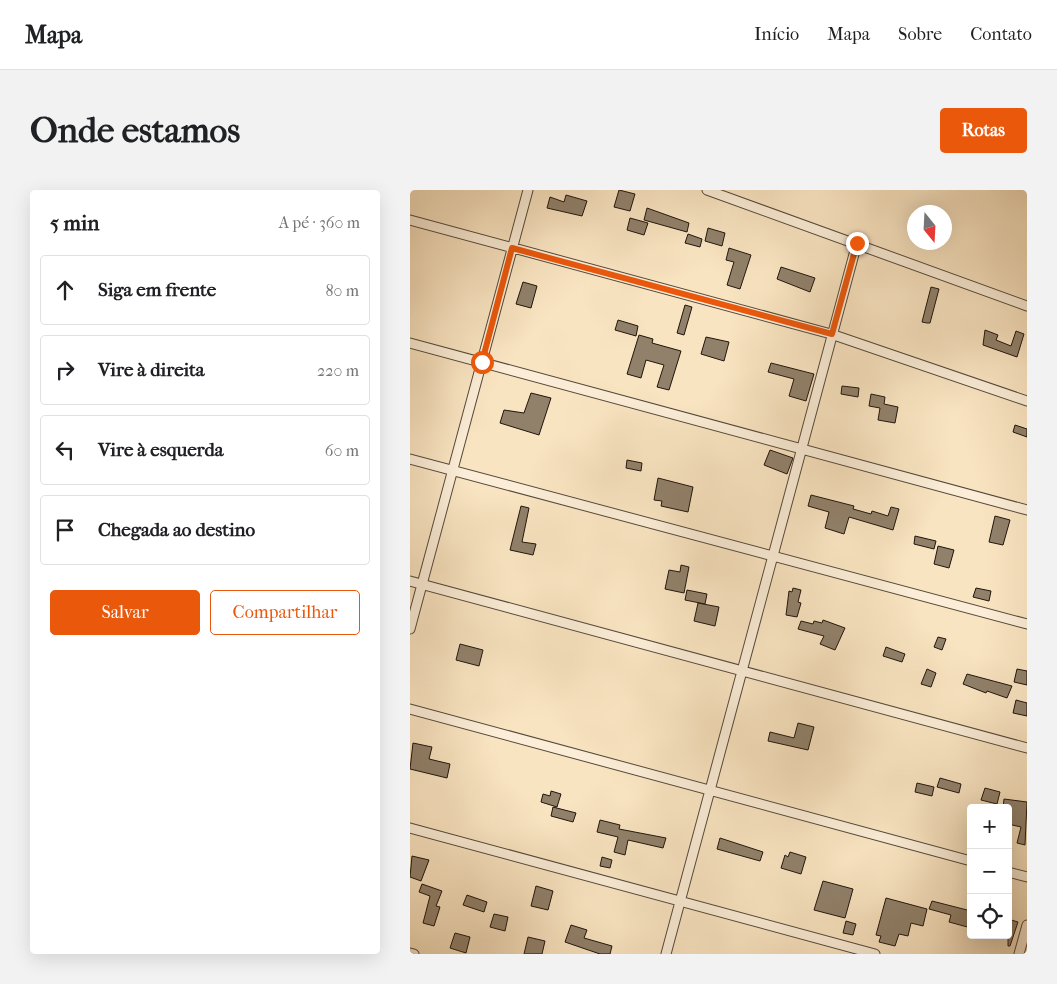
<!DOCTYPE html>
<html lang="pt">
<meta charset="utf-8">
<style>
body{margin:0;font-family:"IM FELL French Canon",serif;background:#f2f2f2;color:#202124}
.controls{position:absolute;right:15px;bottom:15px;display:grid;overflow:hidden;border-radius:5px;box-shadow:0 5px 20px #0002}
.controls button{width:45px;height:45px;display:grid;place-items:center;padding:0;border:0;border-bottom:1px solid #e0e0e0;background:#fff;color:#202124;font:25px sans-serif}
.compass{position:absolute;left:497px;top:15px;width:45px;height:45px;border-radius:50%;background:#fff;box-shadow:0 5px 20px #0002;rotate:162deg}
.stop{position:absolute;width:15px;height:15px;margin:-11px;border:4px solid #ea580c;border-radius:50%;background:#fff}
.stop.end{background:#ea580c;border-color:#fff;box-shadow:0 1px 5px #0008}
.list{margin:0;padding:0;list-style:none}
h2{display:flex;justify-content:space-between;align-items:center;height:65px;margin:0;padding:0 20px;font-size:21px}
h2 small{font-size:16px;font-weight:400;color:#757577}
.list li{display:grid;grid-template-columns:32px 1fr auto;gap:15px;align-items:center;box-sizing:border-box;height:70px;margin:0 10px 10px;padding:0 10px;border:1px solid #e0e0e0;border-radius:5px}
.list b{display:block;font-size:19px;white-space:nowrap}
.list em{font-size:16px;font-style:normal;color:#757577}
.actions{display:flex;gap:10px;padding:15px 20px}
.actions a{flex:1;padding:11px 0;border:1px solid #ea580c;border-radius:5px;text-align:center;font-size:18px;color:#ea580c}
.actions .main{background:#ea580c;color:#fff}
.icon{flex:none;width:28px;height:28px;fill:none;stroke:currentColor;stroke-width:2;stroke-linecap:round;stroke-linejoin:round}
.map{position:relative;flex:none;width:617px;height:764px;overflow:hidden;border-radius:5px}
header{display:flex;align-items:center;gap:30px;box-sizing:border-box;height:70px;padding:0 25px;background:#fff;border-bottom:1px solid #e0e0e0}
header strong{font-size:24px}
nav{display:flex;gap:28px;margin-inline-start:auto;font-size:18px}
.intro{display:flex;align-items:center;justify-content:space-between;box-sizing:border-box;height:120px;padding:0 30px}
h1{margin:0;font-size:35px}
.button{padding:12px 22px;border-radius:5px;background:#ea580c;color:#fff;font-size:18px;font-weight:700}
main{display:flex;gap:30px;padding:0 30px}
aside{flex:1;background:#fff;border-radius:5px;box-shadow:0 5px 20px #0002}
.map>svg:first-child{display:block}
</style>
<header>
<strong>Mapa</strong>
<nav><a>Início</a><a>Mapa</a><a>Sobre</a><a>Contato</a></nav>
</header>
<div class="intro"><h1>Onde estamos</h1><a class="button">Rotas</a></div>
<main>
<aside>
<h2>5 min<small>A pé · 360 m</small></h2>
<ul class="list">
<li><svg class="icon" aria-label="ahead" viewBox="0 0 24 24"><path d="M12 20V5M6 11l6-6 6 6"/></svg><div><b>Siga em frente</b></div><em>80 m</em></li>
<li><svg class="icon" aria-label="right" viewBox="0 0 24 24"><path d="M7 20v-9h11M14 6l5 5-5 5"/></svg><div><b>Vire à direita</b></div><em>220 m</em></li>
<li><svg class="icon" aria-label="left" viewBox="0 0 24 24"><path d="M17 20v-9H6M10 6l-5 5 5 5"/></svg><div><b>Vire à esquerda</b></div><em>60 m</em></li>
<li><svg class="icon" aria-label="arrive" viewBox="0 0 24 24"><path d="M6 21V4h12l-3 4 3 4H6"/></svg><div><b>Chegada ao destino</b></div></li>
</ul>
<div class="actions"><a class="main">Salvar</a><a>Compartilhar</a></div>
</aside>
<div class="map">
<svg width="617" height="764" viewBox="0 0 617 764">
<rect width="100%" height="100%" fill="#f9e4c1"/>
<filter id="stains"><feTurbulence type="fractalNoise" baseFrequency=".004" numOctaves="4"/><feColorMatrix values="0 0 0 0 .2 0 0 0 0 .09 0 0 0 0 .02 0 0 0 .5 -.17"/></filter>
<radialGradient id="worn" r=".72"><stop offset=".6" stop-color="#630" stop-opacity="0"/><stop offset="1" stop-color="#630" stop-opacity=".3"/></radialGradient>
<!-- building -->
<path fill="#91816b" stroke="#20150d" d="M209 0 225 4 220 21 204 17Z
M156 5 177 11 172 26 137 18 140 7 154 12Z
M237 18 279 33 277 42 234 30Z
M220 28 238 33 234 45 217 40Z
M298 38 315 43 312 56 295 51Z
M278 44 292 49 290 57 275 53Z
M319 58 341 65 330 99 317 95 324 72 316 70Z
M371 77 405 88 400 102 367 89Z
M113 92 127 96 121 118 106 114Z
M521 97 529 99 520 133H517L512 132Z
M275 115 282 117 274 145 267 143Z
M208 130 228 136 226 146 205 140Z
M575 140 588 145 586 150 601 156 606 141 614 144 607 167 573 155Z
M229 145 243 149 242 153 271 161 259 200 247 197 254 175 236 170 231 188 217 184Z
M296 147 319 152 314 171 291 164Z
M361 173 404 184 396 211 379 206 384 189 358 182Z
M432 196 449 198 448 207 431 204Z
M121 203 141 208 129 245 90 233 94 220 114 223Z
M461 204 475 207 474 214 488 217 485 233 468 230 470 218 459 216Z
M605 235 617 239V247L603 242Z
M360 260 383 268 377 284 354 275Z
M217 270 232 273 231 281 216 278Z
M248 288 283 297 278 322 251 316 252 311 244 310Z
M401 305 444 316 443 319 461 324 462 321 478 326 481 317 489 319 483 340 439 327 434 344 415 338 419 322 398 316Z
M111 316 119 318 112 352 126 354 123 365 100 360Z
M585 326 600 330 593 355 579 352Z
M505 346 526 351 524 359 504 354Z
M528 356 544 360 539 378 524 374Z
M271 375 279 377 274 403 255 399 259 380 270 382Z
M383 398 391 400 388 412 391 413 387 427 376 425 379 401 382 402Z
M566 398 581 401 579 411 563 407Z
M277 400 297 404 295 414 275 410Z
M288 413 309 417 305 436 284 431Z
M413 430 435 438 425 460 410 454 414 446 388 439 391 431 403 434 404 431 412 433Z
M528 447 536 449 532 460 524 457Z
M50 454 73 460 69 476 46 470Z
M476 457 495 464 492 472 473 466Z
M517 479 526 483 521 497 511 494Z
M607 479 617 481V495L604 492Z
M557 484 602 496 597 508 577 501 576 503 553 494Z
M606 510 617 513V526L603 523Z
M388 533 404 537 398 560 358 551 360 542 384 548Z
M3 553 22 557 19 569 40 574 37 588 0 579Z
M530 588 551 594 549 603 527 597Z
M507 593 524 597 522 606 505 602Z
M575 598 590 602 587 614 571 610Z
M141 601 151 604 147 617 131 612 133 604 140 606Z
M594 609 617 612 615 655 607 653 611 637 598 634V618H593Z
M143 617 166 623 163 632 141 626Z
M190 630 210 635 209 639 256 648 253 658 218 650 215 665 204 662 208 647 187 642Z
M310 648 353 662 350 671 307 659Z
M380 662 396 667 391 684 371 678 375 665 378 667Z
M2 666 19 670 11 691 0 687Z
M192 667 202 670 200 678 190 676Z
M413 691 443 699 435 728 404 720Z
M12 694 32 701 26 716 30 717 24 736 13 733 20 706 9 702Z
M126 696 143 701 138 720 121 716Z
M57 705 77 712 74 722 53 715Z
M476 708 517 719 513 736 501 733 498 746 489 744 485 756 469 752 471 746 466 745Z
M522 711 561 721V738L539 732 541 725 519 719Z
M84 724 98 727 95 741 80 737Z
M598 729 608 732 600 756H598Z
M436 731 446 734 443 745 433 743Z
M161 735 177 740 174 748 202 756 200 764H190L155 752Z
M45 743 60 747 56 763 40 758Z
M118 747 135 751 132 764H114Z"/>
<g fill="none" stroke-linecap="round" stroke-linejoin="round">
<defs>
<path id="minor" d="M297 0 617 116
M0 30 421 144 617 211
M0 153 617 320
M0 269 617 434
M0 391 617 558
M0 439 118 0
M0 519 561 671
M0 638 465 764
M598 682 617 687
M0 763 4 764
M256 764 447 53
M609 764 617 735"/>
</defs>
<!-- minor casing -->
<use href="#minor" stroke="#56493a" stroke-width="11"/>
<!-- minor -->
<use href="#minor" stroke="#fbedd7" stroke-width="9"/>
</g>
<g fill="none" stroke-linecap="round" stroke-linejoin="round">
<!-- route -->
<path stroke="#ea580c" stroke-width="6" d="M72 172 102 58 422 144 447 53"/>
</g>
<rect width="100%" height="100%" filter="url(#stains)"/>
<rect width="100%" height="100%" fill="url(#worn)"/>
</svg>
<div class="controls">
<button>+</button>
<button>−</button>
<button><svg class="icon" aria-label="locate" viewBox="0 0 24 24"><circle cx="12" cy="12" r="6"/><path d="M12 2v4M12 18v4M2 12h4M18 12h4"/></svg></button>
</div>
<svg class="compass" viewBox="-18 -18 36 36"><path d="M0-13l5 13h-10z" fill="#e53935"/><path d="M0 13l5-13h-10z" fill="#757577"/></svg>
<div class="stop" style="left:72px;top:172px"></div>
<div class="stop end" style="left:447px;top:53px"></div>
</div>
</main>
